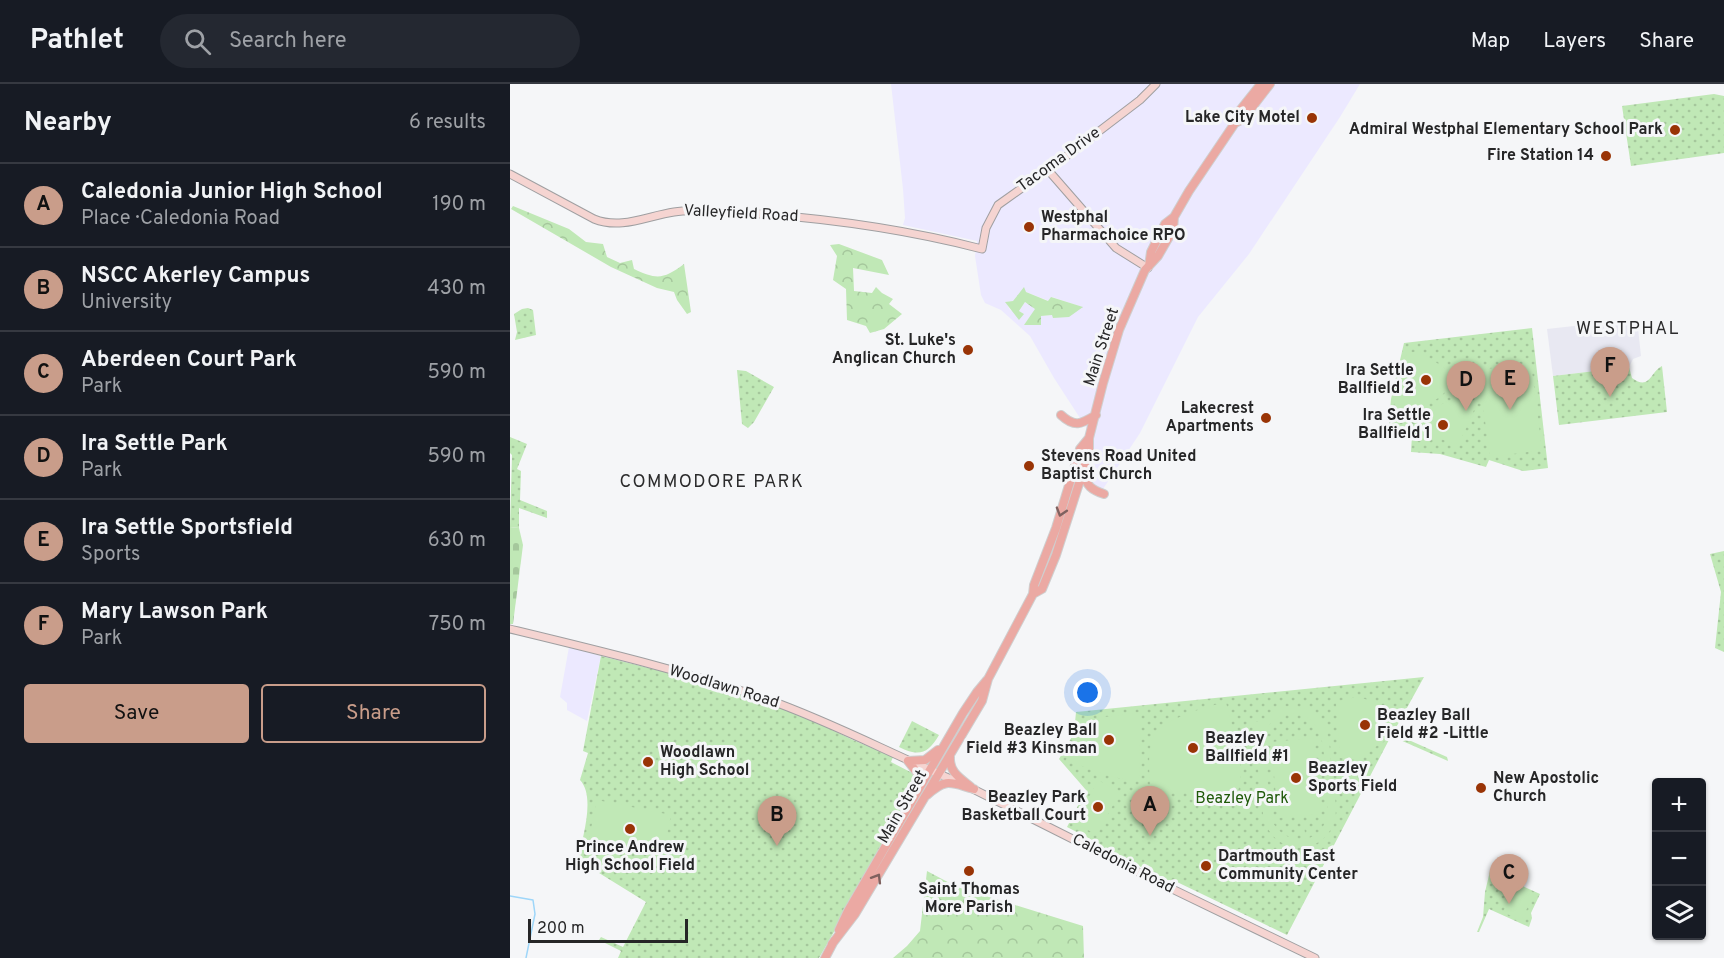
<!DOCTYPE html>
<meta charset="utf-8">
<style>
body{margin:0;font-family:Overpass,sans-serif;background:#242831;color:#f1f3f6}
.controls{position:absolute;right:18px;bottom:18px;display:grid;overflow:hidden;border-radius:6px;box-shadow:0 2px 4px #0004}
.controls button{width:54px;height:54px;display:grid;place-items:center;padding:0;border:0;border-bottom:2px solid #363941;background:#171b24;color:#f1f3f6;font:30px sans-serif}
.scale{position:absolute;left:18px;bottom:15px;width:160px;box-sizing:border-box;padding-left:6px;border:3px solid #262627;border-top:0;font-size:16px;line-height:21px;white-space:nowrap;color:#262627;-webkit-text-stroke:4px #f5f6f8;paint-order:stroke}
.you{position:absolute;left:578px;top:609px;width:21px;height:21px;margin:-15px;border:4px solid #fff;border-radius:50%;background:#1a73e8;box-shadow:0 0 0 9px #1a73e833}
.badge{display:grid;place-items:center;width:39px;height:39px;border-radius:50%;background:#c99d8a;color:#111;font-size:20px;font-weight:700}
.pin{position:absolute;translate:-50% -50px;filter:drop-shadow(0 2px 3px #0008)}
.pin::after{content:'';position:absolute;top:32px;width:21px;height:18px;background:inherit;clip-path:polygon(0 0,100% 0,50% 100%)}
.list{margin:0;padding:0;list-style:none}
h2{display:flex;justify-content:space-between;align-items:center;height:78px;margin:0;padding:0 24px;font-size:26px}
h2 small{font-size:20px;font-weight:400;color:#9ea1a6}
.list li{display:grid;grid-template-columns:39px 1fr auto;gap:18px;align-items:center;box-sizing:border-box;height:84px;padding:0 24px;border-top:2px solid #363941}
.list b{display:block;font-size:22px;white-space:nowrap}
.list p{margin:0;font-size:20px;white-space:nowrap;color:#9ea1a6}
.list em{font-size:20px;font-style:normal;color:#9ea1a6}
.actions{display:flex;gap:12px;padding:18px 24px}
.actions a{flex:1;padding:14px 0;border:2px solid #c99d8a;border-radius:6px;text-align:center;font-size:21px;color:#c99d8a}
.actions .main{background:#c99d8a;color:#111}
.icon{flex:none;width:33px;height:33px;fill:none;stroke:currentColor;stroke-width:2;stroke-linecap:round;stroke-linejoin:round}
.map{position:relative;flex:none;width:1214px;height:874px;overflow:hidden}
header{display:flex;align-items:center;gap:36px;box-sizing:border-box;height:84px;padding:0 30px;background:#171b24;border-bottom:2px solid #363941}
header strong{font-size:28px}
nav{display:flex;gap:33px;margin-inline-start:auto;font-size:21px}
.search{width:420px;height:54px;background:#242831;display:flex;align-items:center;gap:15px;box-sizing:border-box;padding:0 21px;border-radius:33px;color:#9ea1a6;font-size:22px}
main{display:flex}
aside{flex:1;background:#171b24}
.map>svg:first-child{display:block}
</style>
<header>
<strong>Pathlet</strong>
<div class="search"><svg class="icon" aria-label="search" viewBox="0 0 24 24"><circle cx="10" cy="10" r="6"/><path d="M15 15l6 6"/></svg>Search here</div>
<nav><a>Map</a><a>Layers</a><a>Share</a></nav>
</header>
<main>
<aside>
<h2>Nearby<small>6 results</small></h2>
<ul class="list">
<li><span class="badge">A</span><div><b>Caledonia Junior High School</b><p>Place · Caledonia Road</p></div><em>190 m</em></li>
<li><span class="badge">B</span><div><b>NSCC Akerley Campus</b><p>University</p></div><em>430 m</em></li>
<li><span class="badge">C</span><div><b>Aberdeen Court Park</b><p>Park</p></div><em>590 m</em></li>
<li><span class="badge">D</span><div><b>Ira Settle Park</b><p>Park</p></div><em>590 m</em></li>
<li><span class="badge">E</span><div><b>Ira Settle Sportsfield</b><p>Sports</p></div><em>630 m</em></li>
<li><span class="badge">F</span><div><b>Mary Lawson Park</b><p>Park</p></div><em>750 m</em></li>
</ul>
<div class="actions"><a class="main">Save</a><a>Share</a></div>
</aside>
<div class="map">
<svg width="1214" height="874" viewBox="0 0 1214 874">
<defs>
<pattern id="forest-crowns" width="20" height="18" patternUnits="userSpaceOnUse" patternTransform="scale(1.5)"><rect width="20" height="18" fill="#c0e8b6"/><path d="M2 6a3 3 0 1 1 6 0M12 15a3 3 0 1 1 6 0" fill="none" stroke="#a5c79c"/></pattern>
<pattern id="cemetery-stones" width="16" height="16" patternUnits="userSpaceOnUse" patternTransform="scale(1.5)"><rect width="16" height="16" fill="#c0e8b6"/><path d="M2 7V4a2 2 0 0 1 4 0v3zM10 15v-3a2 2 0 0 1 4 0v3z" fill="#a5c79c"/></pattern>
<pattern id="park-dots" width="8" height="8" patternUnits="userSpaceOnUse" patternTransform="scale(1.5)"><rect width="8" height="8" fill="#c0e8b6"/><path d="M2 2h.1M6 6h.1" fill="none" stroke="#a5c79c" stroke-width="1.8" stroke-linecap="round"/></pattern>
</defs>
<rect width="100%" height="100%" fill="#f5f6f8"/>
<!-- commercial -->
<path fill="#ece9ff" fill-rule="evenodd" d="M381 0H850L830 33 739 170 688 233 630 349 591 408 579 396 583 354 544 294 520 252 491 226 475 219 471 211 465 172 467 157 393 141 395 134 393 105ZM516 208 539 217 542 213 572 223 543 234V231L530 232 514 241 526 225 515 218 509 227 514 230 500 226 496 218 503 217Z
M59 563 91 572 77 637 57 626V619L50 613Z"/>
<!-- built -->
<path fill="#e8e8f2" d="M1127 235 1131 272 1123 275 1119 283 1043 292 1037 245Z"/>
<!-- forest -->
<path fill="url(#forest-crowns)" d="M3 122 59 145 76 158 93 160 97 173 110 179 122 176 124 185C147 196 154 195 174 180L181 228 177 230 167 216 164 208 147 204 101 183 1 125Z
M329 160 372 176 379 191 343 184 344 207 362 209 366 203 372 209 383 215 379 220 392 230 374 245 360 249 356 242 337 236 336 205 323 196 327 172 320 161Z
M514 203 516 208 538 217 541 213 573 223 559 233 543 234 542 231 531 232V241H514L525 225 515 218 509 227 514 230 509 236 495 218 503 217Z
M417 787 447 803 573 842 574 874H383L397 862 410 847Z"/>
<!-- cemetery -->
<path fill="url(#cemetery-stones)" d="M0 443 9 444 13 461 3 540H0Z"/>
<!-- park -->
<path fill="url(#park-dots)" d="M1204 10 1214 12V69L1121 82 1112 22Z
M18 224 23 226 26 251 5 256 7 248 4 230 12 225Z
M1022 244 1038 384 1013 387 979 376 976 383 930 370 901 368 902 351H878L881 315 894 259Z
M1152 282 1157 328 1049 341 1043 292 1119 283 1122 294C1140 307 1140 288 1152 282Z
M227 286 236 287 264 303 244 338 238 344 232 340Z
M0 353 17 360 7 385 11 387 10 416 37 427V434L9 424V444L0 443 2 371 0 369Z
M1214 467V568L1205 564 1211 508 1200 470Z
M91 572 254 613 343 656 383 673 381 678 412 694 309 874H108L111 867 89 856 91 853 113 863 136 818 68 776C72 755 86 713 70 696L78 669 73 667Z
M914 593 883 649 937 673 938 677 881 652 777 851 667 798 665 800 589 762 590 760 557 743 576 706 549 675 564 649 566 628Z
M402 637 429 651C418 670 409 673 389 663Z
M980 787 1030 810 1021 829 1022 834 1019 843 979 825 969 848H967L973 833 975 808Z"/>
<!-- pitch -->
<path fill="#c0e8b6" fill-rule="evenodd" d="M909 267 945 291C936 317 911 327 884 323L892 275 899 269Z
M1021 279 1032 366 980 373 968 286Z
M941 316 955 318 965 324 951 355 945 360 919 351 909 345C909 328 928 322 941 316Z
M849 613C870 619 879 629 887 649L845 676 830 674 826 618 836 615Z
M716 618C721 642 740 693 725 712L640 707C640 691 637 671 642 656 649 635 696 623 716 618Z
M784 622C817 626 819 650 821 678 823 693 825 709 826 725 825 773 761 778 753 730L743 638H752C760 627 770 622 784 622ZM782 629C792 630 801 634 807 643 816 656 816 705 818 724 818 739 810 751 796 755L793 736H790L793 755C780 756 770 750 763 739L753 661C753 643 764 632 782 629Z
M631 628 629 693 625 698 596 691 556 676 580 635Z
M803 654 811 730 768 734 761 658Z
M588 696 610 708 587 751 565 739Z
M87 716 161 731 152 774 78 759Z
M1006 801 1024 810 1011 837 993 828Z"/>
<g fill="none" stroke-linecap="round" stroke-linejoin="round">
<!-- stream -->
<path stroke="#9ed6f9" stroke-width="1.5" d="M0 812 23 816 25 830 16 874"/>
<defs>
<path id="secondary" d="M538 86 606 164 638 184
M0 90 84 135C111 146 137 132 164 128 176 126 189 127 200 127 292 131 383 142 472 165L476 144 488 121 554 74 630 16 646 0
M0 545C87 566 175 587 259 616 324 639 385 672 448 698
M461 704 654 801 805 874"/>
<path id="primary" d="M725 39 733 35 760 0
M639 182 641 168 655 140 664 133 679 107 725 39 727 30 751 0
M551 331C565 344 571 340 586 331
M574 389C576 402 582 406 594 410
M523 510 532 505 546 471 573 387 579 367V354L593 299 609 246 635 186 648 172 663 146 664 133
M440 673C439 688 450 694 461 703
M398 677 415 676 428 666
M398 677 409 691 408 704
M417 711C437 693 441 699 464 705
M329 846 338 827 453 629 467 608 477 596
M322 860 345 830 472 617 478 595 523 510 524 501 546 444 570 365 579 354
M315 874 324 857"/>
</defs>
<!-- secondary casing -->
<use href="#secondary" stroke="#9f9fa1" stroke-width="9"/>
<!-- primary casing -->
<use href="#primary" stroke="#cfcfcf" stroke-width="10"/>
<!-- secondary -->
<use href="#secondary" stroke="#f5d4d1" stroke-width="7"/>
<!-- primary -->
<use href="#primary" stroke="#eba9a3" stroke-width="8"/>
</g>
<!-- one-way arrows -->
<defs><path id="oneway-chevron" d="M-2-3.5L2.5 0L-2 3.5" fill="none" stroke-width="1.6" stroke-linecap="round" stroke-linejoin="round" transform="scale(1.5)"/></defs>
<g stroke="#7f615f">
<use href="#oneway-chevron" transform="translate(551 428) rotate(107)"/>
<use href="#oneway-chevron" transform="translate(367 794) rotate(-59)"/>
</g>
<!-- markers -->
<g fill="#993406" stroke="#f5f6f8" stroke-width="2">
<circle cx="802" cy="34" r="6"/>
<circle cx="1165" cy="46" r="6"/>
<circle cx="1096" cy="72" r="6"/>
<circle cx="519" cy="143" r="6"/>
<circle cx="458" cy="266" r="6"/>
<circle cx="916" cy="296" r="6"/>
<circle cx="756" cy="334" r="6"/>
<circle cx="933" cy="341" r="6"/>
<circle cx="519" cy="382" r="6"/>
<circle cx="855" cy="641" r="6"/>
<circle cx="599" cy="656" r="6"/>
<circle cx="683" cy="664" r="6"/>
<circle cx="138" cy="678" r="6"/>
<circle cx="786" cy="694" r="6"/>
<circle cx="971" cy="704" r="6"/>
<circle cx="588" cy="723" r="6"/>
<circle cx="120" cy="745" r="6"/>
<circle cx="696" cy="782" r="6"/>
<circle cx="459" cy="787" r="6"/>
</g>
<g text-anchor="middle" dominant-baseline="central" stroke-width="6" stroke-linejoin="round" paint-order="stroke">
<!-- poi labels -->
<g font-size="16" font-weight="bold" fill="#262627" stroke="#f5f6f8" text-anchor="end">
<text x="790" y="34">Lake City Motel</text>
<text x="1153" y="46">Admiral Westphal Elementary School Park</text>
<text x="1084" y="72">Fire Station 14</text>
<text x="531" y="134" text-anchor="start">Westphal<tspan x="531" dy="18">Pharmachoice RPO</tspan></text>
<text x="446" y="257">St. Luke's<tspan x="446" dy="18">Anglican Church</tspan></text>
<text x="904" y="287">Ira Settle<tspan x="904" dy="18">Ballfield 2</tspan></text>
<text x="744" y="325">Lakecrest<tspan x="744" dy="18">Apartments</tspan></text>
<text x="921" y="332">Ira Settle<tspan x="921" dy="18">Ballfield 1</tspan></text>
<text x="531" y="373" text-anchor="start">Stevens Road United<tspan x="531" dy="18">Baptist Church</tspan></text>
<text x="867" y="632" text-anchor="start">Beazley Ball<tspan x="867" dy="18">Field #2 -Little</tspan></text>
<text x="587" y="647">Beazley Ball<tspan x="587" dy="18">Field #3 Kinsman</tspan></text>
<text x="695" y="655" text-anchor="start">Beazley<tspan x="695" dy="18">Ballfield #1</tspan></text>
<text x="150" y="669" text-anchor="start">Woodlawn<tspan x="150" dy="18">High School</tspan></text>
<text x="798" y="685" text-anchor="start">Beazley<tspan x="798" dy="18">Sports Field</tspan></text>
<text x="983" y="695" text-anchor="start">New Apostolic<tspan x="983" dy="18">Church</tspan></text>
<text x="576" y="714">Beazley Park<tspan x="576" dy="18">Basketball Court</tspan></text>
<text x="120" y="764" text-anchor="middle">Prince Andrew<tspan x="120" dy="18">High School Field</tspan></text>
<text x="708" y="773" text-anchor="start">Dartmouth East<tspan x="708" dy="18">Community Center</tspan></text>
<text x="459" y="806" text-anchor="middle">Saint Thomas<tspan x="459" dy="18">More Parish</tspan></text>
</g>
<!-- street labels -->
<g font-size="16" fill="#262627" stroke="#f5f6f8">
<text transform="translate(549 76) rotate(-36)">Tacoma Drive</text>
<text transform="translate(231 130) rotate(3)">Valleyfield Road</text>
<text transform="translate(592 263) rotate(-72)">Main Street</text>
<text transform="translate(214 603) rotate(17)">Woodlawn Road</text>
<text transform="translate(393 723) rotate(-60)">Main Street</text>
<text transform="translate(613 780) rotate(27)">Caledonia Road</text>
</g>
<!-- park labels -->
<g font-size="16" fill="#1e5908" stroke="#f5f6f8">
<text x="732" y="715">Beazley Park</text>
</g>
<!-- neighbourhood labels -->
<g font-size="18" letter-spacing="1.5" fill="#2b2b2c" stroke="#f5f6f8">
<text x="1118" y="245">WESTPHAL</text>
<text x="202" y="398">COMMODORE PARK</text>
</g>
</g>
</svg>
<div class="controls">
<button>+</button>
<button>−</button>
<button><svg class="icon" aria-label="layers" viewBox="0 0 24 24"><path d="M12 4l9 5-9 5-9-5zM3 14l9 5 9-5"/></svg></button>
</div>
<div class="scale">200 m</div>
<div class="you"></div>
<div class="pin badge" style="left:640px;top:752px">A</div>
<div class="pin badge" style="left:267px;top:762px">B</div>
<div class="pin badge" style="left:999px;top:820px">C</div>
<div class="pin badge" style="left:956px;top:327px">D</div>
<div class="pin badge" style="left:1000px;top:326px">E</div>
<div class="pin badge" style="left:1100px;top:313px">F</div>
</div>
</main>
